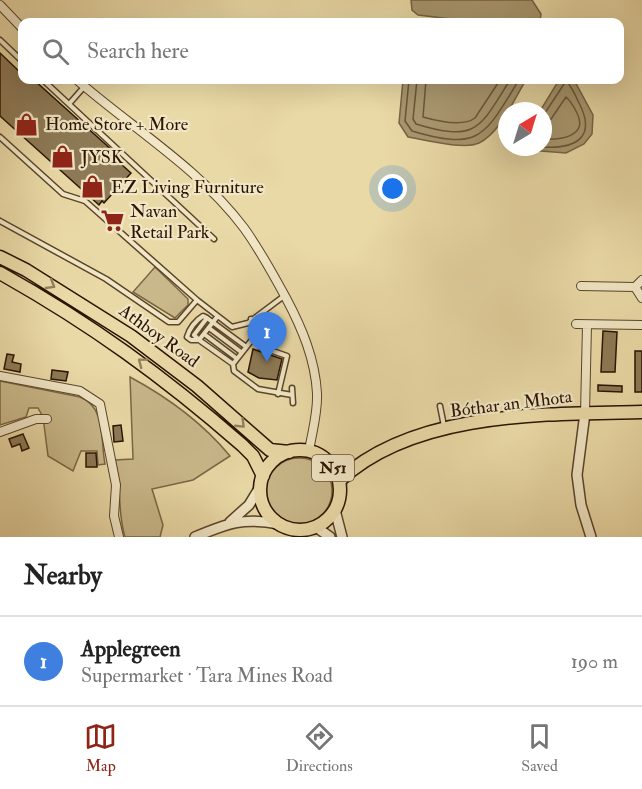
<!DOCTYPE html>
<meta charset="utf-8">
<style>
body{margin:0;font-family:"IM FELL Double Pica",serif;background:#f2f2f2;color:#222}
.compass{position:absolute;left:498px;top:102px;width:54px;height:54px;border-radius:50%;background:#fff;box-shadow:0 6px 24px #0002;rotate:38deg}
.you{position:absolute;left:393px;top:189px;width:21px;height:21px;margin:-15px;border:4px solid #fff;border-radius:50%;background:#1a73e8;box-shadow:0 0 0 9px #1a73e833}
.badge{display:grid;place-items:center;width:39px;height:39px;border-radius:50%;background:#8f2418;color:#fff;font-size:20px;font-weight:700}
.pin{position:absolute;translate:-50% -50px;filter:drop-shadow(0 2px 3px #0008)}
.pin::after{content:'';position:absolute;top:32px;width:21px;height:18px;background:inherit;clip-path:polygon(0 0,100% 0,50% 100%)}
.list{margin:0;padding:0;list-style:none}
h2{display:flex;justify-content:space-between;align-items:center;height:78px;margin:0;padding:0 24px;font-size:26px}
h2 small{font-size:20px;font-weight:400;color:#767676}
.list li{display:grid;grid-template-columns:39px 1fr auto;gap:18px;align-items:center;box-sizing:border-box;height:90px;padding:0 24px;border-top:2px solid #e0e0e0}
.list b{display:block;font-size:22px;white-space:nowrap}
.list p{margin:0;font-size:20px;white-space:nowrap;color:#767676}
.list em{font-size:20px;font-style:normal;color:#767676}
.icon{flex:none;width:33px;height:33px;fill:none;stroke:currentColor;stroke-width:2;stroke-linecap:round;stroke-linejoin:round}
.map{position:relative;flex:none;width:642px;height:537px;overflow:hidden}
.search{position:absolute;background:#fff;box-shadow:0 6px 24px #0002;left:18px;right:18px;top:18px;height:66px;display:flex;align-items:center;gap:15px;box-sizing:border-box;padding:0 21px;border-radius:12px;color:#767676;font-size:22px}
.sheet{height:168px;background:#fff}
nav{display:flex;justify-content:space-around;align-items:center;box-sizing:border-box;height:84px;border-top:2px solid #e0e0e0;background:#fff;font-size:16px;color:#767676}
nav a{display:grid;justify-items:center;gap:3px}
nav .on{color:#8f2418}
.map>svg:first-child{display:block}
</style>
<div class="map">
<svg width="642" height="537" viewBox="0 0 642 537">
<rect width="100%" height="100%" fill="#e9d9a6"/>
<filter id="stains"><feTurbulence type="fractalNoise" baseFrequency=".00333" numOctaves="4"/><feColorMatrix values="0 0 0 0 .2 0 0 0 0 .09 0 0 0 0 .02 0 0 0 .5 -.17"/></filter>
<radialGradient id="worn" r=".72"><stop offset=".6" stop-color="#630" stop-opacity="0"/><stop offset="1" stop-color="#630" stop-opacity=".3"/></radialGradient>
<!-- green -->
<path fill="#c9b88a" stroke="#7a6645" stroke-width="1.5" d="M155 267 188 299V305L175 318 133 292Z
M130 377C169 398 202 422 230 456L193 480 152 489 163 525 160 537H125C117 512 122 486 115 460L133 459Z
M0 381 80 397C107 408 100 440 105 464L98 465 97 451H81L73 471 48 456 43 417 38 408H29L26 417 0 425Z
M266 491a33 33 0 1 1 66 0a33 33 0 1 1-66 0Z"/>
<!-- water -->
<path fill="#a8966e" stroke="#766242" stroke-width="1.5" d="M411 0H532L541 14 540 22H476L418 15 412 10Z
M403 80H526C514 99 500 133 479 143 464 150 425 140 408 137L399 123Z
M559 80H574L593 115 592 134 584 144 566 153 528 150 524 147H543V111H540Z"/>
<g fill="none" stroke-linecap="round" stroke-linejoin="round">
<!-- shore -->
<path stroke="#695537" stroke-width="1.5" d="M409 80 405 121 412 131C482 152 485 134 519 80
M417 80 413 119 416 124C478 143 480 127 510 80
M426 80 423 117C437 121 463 127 475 118L500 80
M543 116 566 81C571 86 575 94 578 101 597 136 578 149 543 147
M543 124 551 119 566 97C571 101 574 107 577 113 589 137 559 140 543 139"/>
</g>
<!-- building -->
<path fill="#8d7a56" stroke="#2a1400" stroke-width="1.5" d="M0 53 22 74V80H34L113 151 110 154 131 173 104 203 102 201 99 205 0 116Z
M603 331 617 332 615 372H601Z
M253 349 282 359 277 380 259 378 248 372Z
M635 351H642V392H635Z
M7 354 14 355 12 362 21 364 20 372 4 369Z
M52 370 68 372 66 381 51 379Z
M598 385 622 386V392L598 391Z
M121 425 123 441 114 442 113 426Z
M23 434 29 448 22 451 20 444 12 447 9 439Z
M86 453H96L97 467H86Z"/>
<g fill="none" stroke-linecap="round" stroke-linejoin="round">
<defs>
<path id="service" d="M0 40 22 61
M43 80 214 239
M69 104 84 87
M0 137 63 194 85 201 197 300
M0 221 106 279 169 322H178L197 300 232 327 248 323 284 296
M217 317 199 340 233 364 234 371 258 389 292 395
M209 328 241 352
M204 334 236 358
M199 340 194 335 207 318 245 346
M199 340H191L187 337C189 329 196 320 203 316L207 318
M256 341 261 347 287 356 278 394
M233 364 251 341H256L251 319
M292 388 293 403
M440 406 444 426"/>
<path id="minor" d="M0 5 22 28
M77 80C132 128 199 168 244 228 260 250 273 274 286 298 302 328 315 359 317 393 318 413 312 432 309 451
M642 280 635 287 642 298
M581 286 635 287
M576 324 642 325
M0 376 80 391 100 404 116 485 114 516 119 537
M585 413 587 325
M0 432 36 419H47"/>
<path id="tertiary" d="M585 413 577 475 581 505 591 537
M335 510 342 537
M230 522 249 505 260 487
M316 527 330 537
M195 537C228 523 244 517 279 524"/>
<path id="primary" d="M0 257 26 270 131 336 197 386 270 450 289 452
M0 273C91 324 164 377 242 445L253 456 263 476
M260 490a40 40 0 1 1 80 0a40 40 0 1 1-80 0Z
M339 481C413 411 546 414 642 412"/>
</defs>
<!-- service casing -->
<use href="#service" stroke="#5a452a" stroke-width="7"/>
<!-- minor casing -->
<use href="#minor" stroke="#5a452a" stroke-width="10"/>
<!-- tertiary casing -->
<use href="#tertiary" stroke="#5a452a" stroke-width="12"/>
<!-- primary casing -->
<use href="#primary" stroke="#2a1400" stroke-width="15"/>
<!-- service -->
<use href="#service" stroke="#f1e6c5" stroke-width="4"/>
<!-- minor -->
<use href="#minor" stroke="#f1e6c5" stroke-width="8"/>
<!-- tertiary -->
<use href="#tertiary" stroke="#f1e6c5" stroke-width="9"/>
<!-- primary -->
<use href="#primary" stroke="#e9d9a6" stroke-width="12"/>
</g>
<!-- one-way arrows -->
<defs><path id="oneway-chevron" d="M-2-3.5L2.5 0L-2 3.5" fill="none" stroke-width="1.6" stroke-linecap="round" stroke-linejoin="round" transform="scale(1.5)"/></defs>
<g stroke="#93805b">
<use href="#oneway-chevron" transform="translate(51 285) rotate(31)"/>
<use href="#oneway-chevron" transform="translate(142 362) rotate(-143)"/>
<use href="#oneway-chevron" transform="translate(241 424) rotate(44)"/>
</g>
<!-- icons -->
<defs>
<symbol id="shop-bare" viewBox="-9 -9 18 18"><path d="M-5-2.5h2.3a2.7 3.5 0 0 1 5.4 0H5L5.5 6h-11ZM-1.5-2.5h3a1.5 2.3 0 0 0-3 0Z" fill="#8f2418" stroke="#f1e6c5" stroke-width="2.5" paint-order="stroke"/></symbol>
<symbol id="supermarket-bare" viewBox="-9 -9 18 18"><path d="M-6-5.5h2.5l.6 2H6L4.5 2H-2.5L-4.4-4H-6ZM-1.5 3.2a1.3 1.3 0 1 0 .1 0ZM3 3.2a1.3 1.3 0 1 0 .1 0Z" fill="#8f2418" stroke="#f1e6c5" stroke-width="2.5" paint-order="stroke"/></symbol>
</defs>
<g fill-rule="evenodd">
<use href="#shop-bare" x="10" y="108" width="33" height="33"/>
<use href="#shop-bare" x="46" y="140" width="33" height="33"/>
<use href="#shop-bare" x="76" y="170" width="33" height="33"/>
<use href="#supermarket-bare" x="96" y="204" width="33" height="33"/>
</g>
<g text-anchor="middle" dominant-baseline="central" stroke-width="4.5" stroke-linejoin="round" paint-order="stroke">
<!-- shield labels -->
<rect fill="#f1e6c5" stroke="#66533b" stroke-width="1.5" x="312" y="455" width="42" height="26" rx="4.5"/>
<g font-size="16" font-weight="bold" fill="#2a1400">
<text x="333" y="468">N51</text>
</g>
<!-- poi labels -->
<g font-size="18" fill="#2a1400" stroke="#f1e6c5" text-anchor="start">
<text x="45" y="124">Home Store + More</text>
<text x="81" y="157">JYSK</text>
<text x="111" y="187">EZ Living Furniture</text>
<text x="130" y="211">Navan<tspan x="130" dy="21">Retail Park</tspan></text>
</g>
<!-- street labels -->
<g font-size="18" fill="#2a1400" stroke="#f1e6c5">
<text transform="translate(159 336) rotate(36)">Athboy Road</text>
<text transform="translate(511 404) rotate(-7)">Bóthar an Mhota</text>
</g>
</g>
<rect width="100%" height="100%" filter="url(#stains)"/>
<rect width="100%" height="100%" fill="url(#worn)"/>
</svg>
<svg class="compass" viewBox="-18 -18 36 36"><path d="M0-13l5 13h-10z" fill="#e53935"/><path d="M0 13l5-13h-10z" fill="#767676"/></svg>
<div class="you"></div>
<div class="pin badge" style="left:267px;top:362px;background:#3f7fe0">1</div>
<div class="search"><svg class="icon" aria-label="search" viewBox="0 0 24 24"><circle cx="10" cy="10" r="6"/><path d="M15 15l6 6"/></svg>Search here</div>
</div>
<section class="sheet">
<h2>Nearby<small></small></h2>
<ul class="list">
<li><span class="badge" style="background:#3f7fe0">1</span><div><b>Applegreen</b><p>Supermarket · Tara Mines Road</p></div><em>190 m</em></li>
</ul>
</section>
<nav>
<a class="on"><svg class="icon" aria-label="map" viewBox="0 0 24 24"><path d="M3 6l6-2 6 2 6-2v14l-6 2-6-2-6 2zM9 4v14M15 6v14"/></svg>Map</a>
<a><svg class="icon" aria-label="directions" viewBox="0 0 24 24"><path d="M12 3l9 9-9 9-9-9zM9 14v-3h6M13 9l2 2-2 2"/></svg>Directions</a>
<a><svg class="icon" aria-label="saved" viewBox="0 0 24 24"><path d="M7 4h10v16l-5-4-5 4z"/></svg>Saved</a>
</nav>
